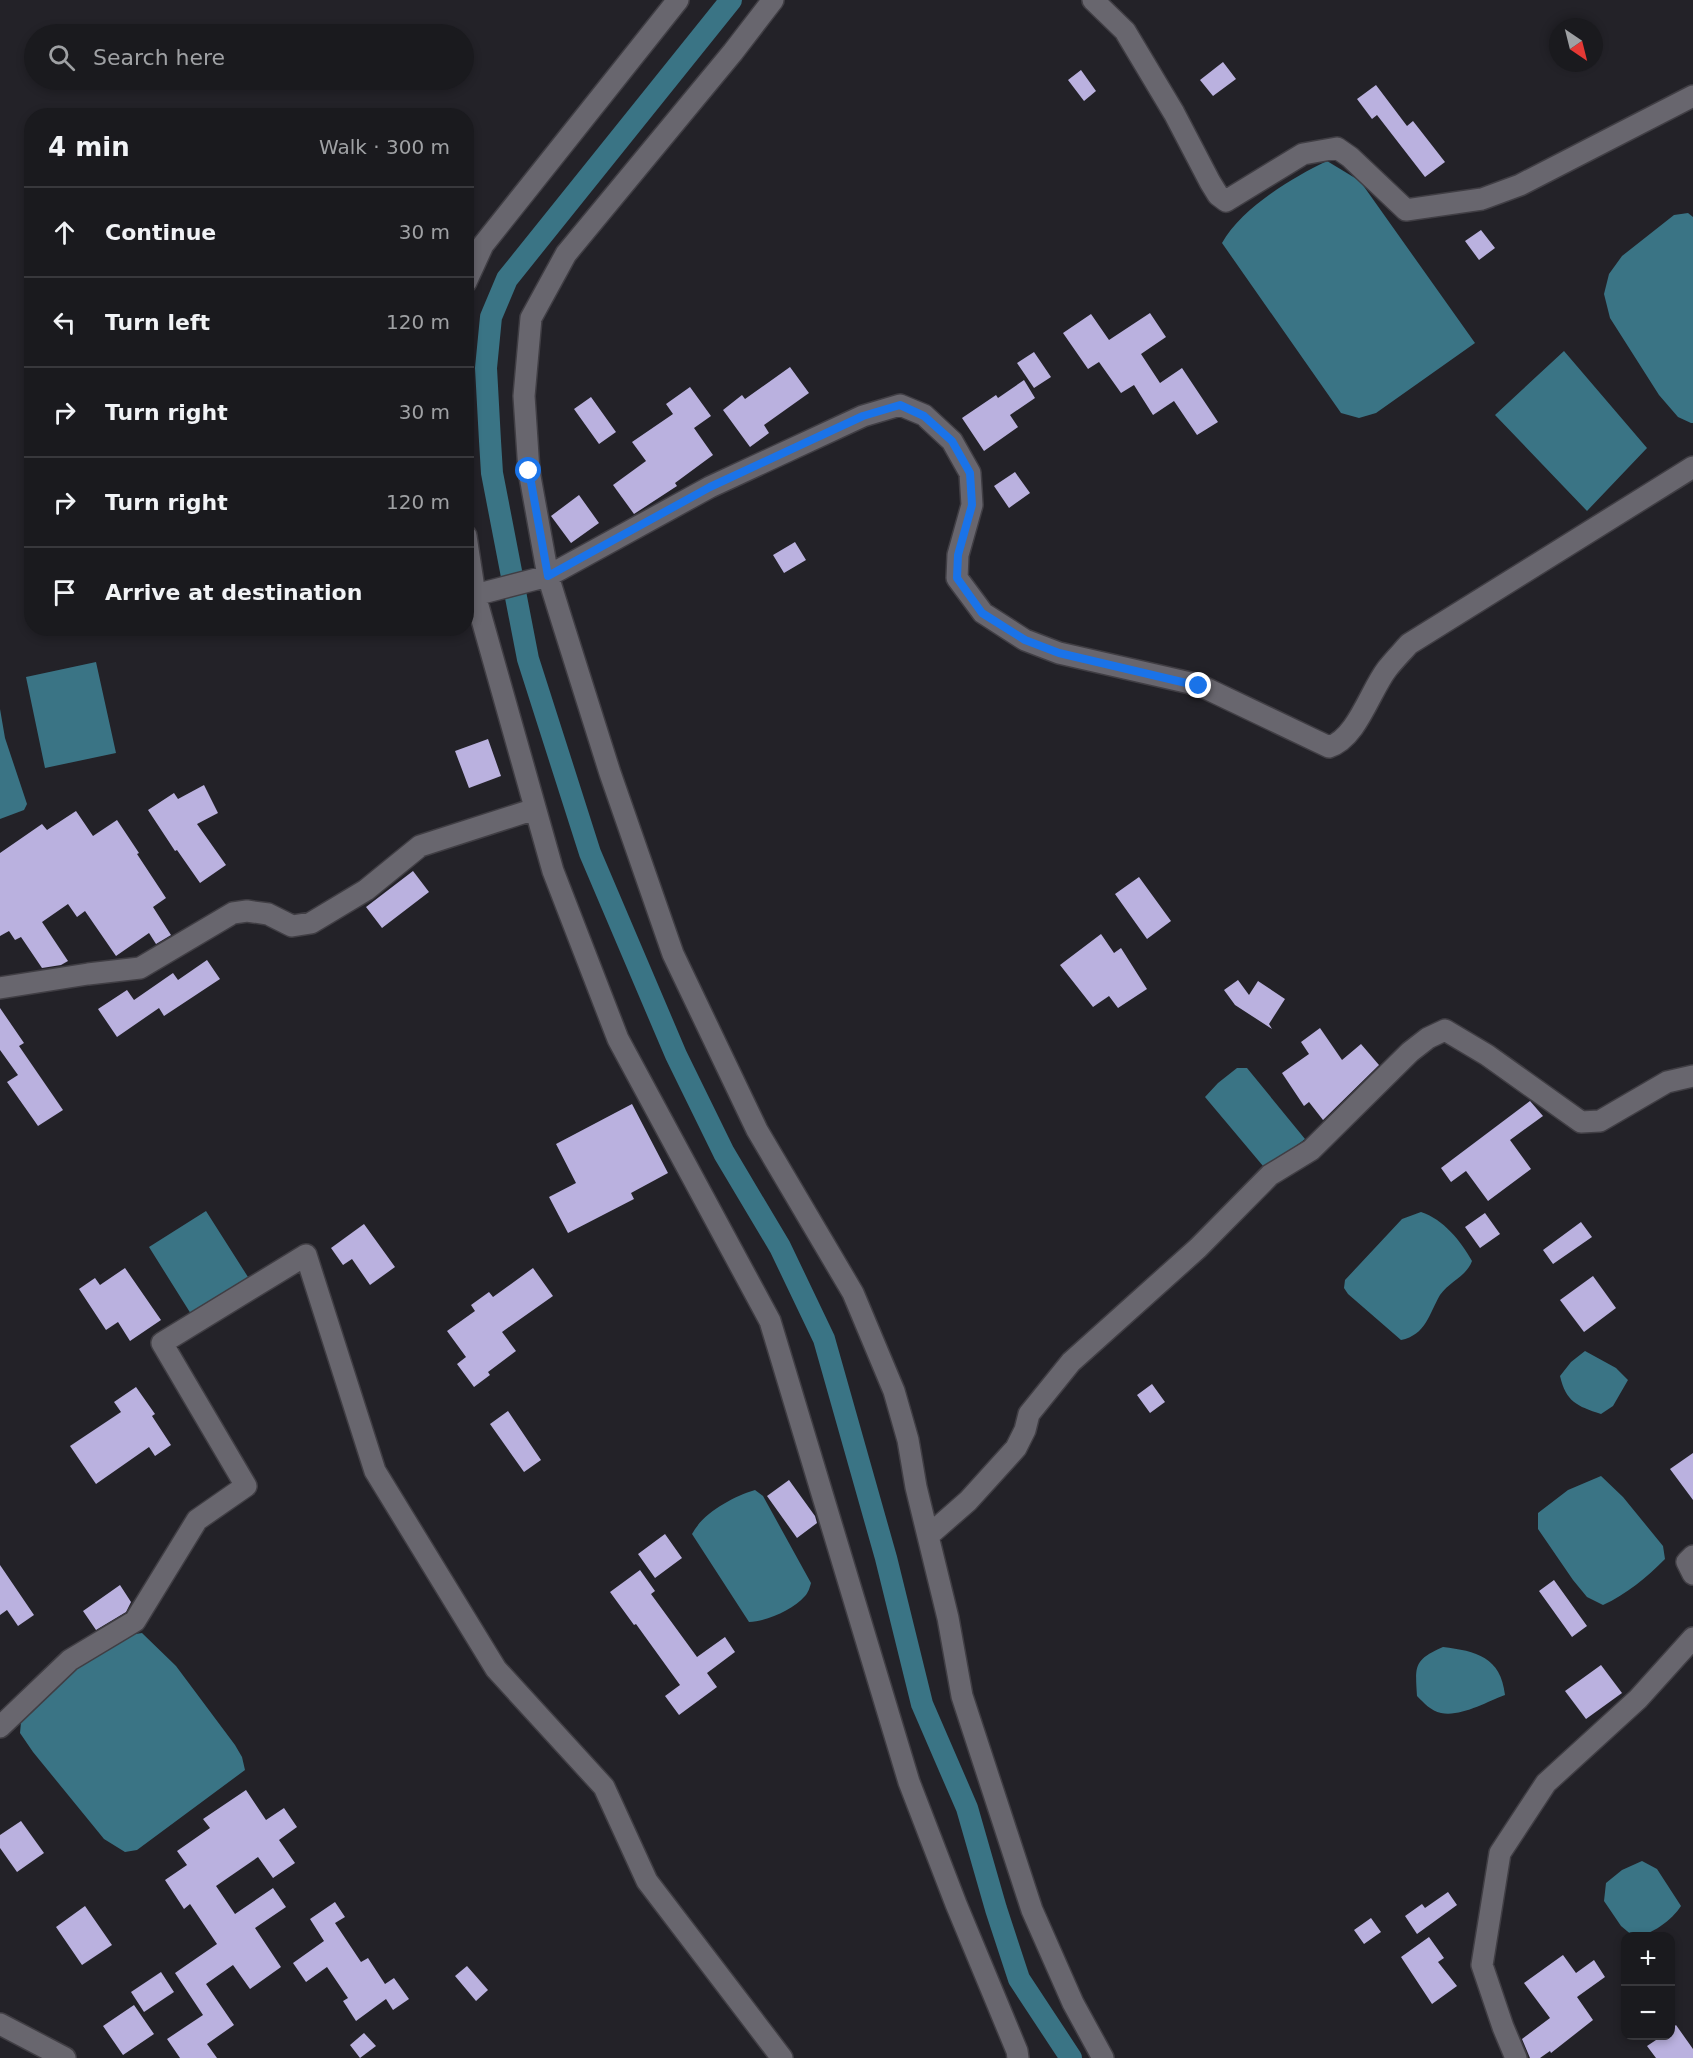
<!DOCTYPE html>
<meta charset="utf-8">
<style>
body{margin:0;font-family:"DejaVu Sans",sans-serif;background:#232327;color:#f1f3f6}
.controls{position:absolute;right:18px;bottom:18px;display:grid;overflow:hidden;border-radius:12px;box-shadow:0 3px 9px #0003}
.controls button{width:54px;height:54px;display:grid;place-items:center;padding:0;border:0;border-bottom:2px solid #38383c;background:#1a1a1e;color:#f1f3f6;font:30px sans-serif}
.compass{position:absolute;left:1549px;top:18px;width:54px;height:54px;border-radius:50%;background:#1a1a1e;box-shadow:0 3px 9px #0003;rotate:145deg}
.stop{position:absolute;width:18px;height:18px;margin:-14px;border:4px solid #1a73e8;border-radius:50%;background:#fff}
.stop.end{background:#1a73e8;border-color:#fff;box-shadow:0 2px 6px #0008}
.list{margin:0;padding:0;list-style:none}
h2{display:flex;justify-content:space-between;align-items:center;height:78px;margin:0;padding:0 24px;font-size:26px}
h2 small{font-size:20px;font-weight:400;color:#9fa1a4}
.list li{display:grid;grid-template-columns:39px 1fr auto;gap:18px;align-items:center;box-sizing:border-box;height:90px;padding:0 24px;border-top:2px solid #38383c}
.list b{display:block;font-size:22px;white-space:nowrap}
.list em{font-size:20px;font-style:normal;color:#9fa1a4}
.icon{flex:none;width:33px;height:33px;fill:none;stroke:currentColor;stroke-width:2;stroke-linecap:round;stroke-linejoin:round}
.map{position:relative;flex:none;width:1693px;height:2058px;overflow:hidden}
.search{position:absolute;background:#1a1a1e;box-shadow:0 3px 9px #0003;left:24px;top:24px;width:450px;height:66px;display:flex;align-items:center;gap:15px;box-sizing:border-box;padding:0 21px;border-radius:33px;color:#9fa1a4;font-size:22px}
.panel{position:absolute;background:#1a1a1e;box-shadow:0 3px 9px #0003;left:24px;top:108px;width:450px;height:528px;border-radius:24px}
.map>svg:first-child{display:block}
</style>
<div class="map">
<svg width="1693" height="2058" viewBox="0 0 1693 2058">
<rect width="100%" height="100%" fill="#232228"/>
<!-- water -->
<path fill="#3a7485" d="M1327 161 1360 181 1475 343 1376 413 1359 418 1341 413 1222 243C1241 209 1291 178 1327 161Z
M1688 213 1693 217V423H1691L1678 417 1659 395 1610 318 1604 294 1609 274 1622 256 1674 215Z
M1564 351 1647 448 1587 511 1495 415Z
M96 662 116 753 45 768 26 677Z
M0 709 5 738 27 804 24 810 0 819Z
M1237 1068H1247L1305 1139 1274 1163 1263 1166 1205 1097 1218 1083Z
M206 1211 248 1277 191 1314 149 1247Z
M1421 1212C1443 1219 1461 1241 1472 1261 1466 1277 1450 1281 1440 1295 1429 1314 1426 1335 1401 1340L1348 1294 1344 1288 1345 1280 1402 1219Z
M1585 1351 1616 1368 1628 1380 1613 1406 1601 1414C1577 1406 1566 1402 1560 1376L1571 1362Z
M1601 1476 1623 1497 1663 1546 1665 1559C1646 1578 1627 1594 1603 1605L1587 1597 1573 1580 1538 1529V1513L1568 1490Z
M755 1490 763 1496 811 1583C810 1587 808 1593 805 1596 793 1610 767 1621 749 1622L692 1534C703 1513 732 1497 755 1490Z
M142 1633 176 1666 235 1745 242 1757 245 1770 137 1850 125 1852 104 1839 33 1752 20 1733 21 1722 66 1673 129 1635Z
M1443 1647C1476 1651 1501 1657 1505 1695 1486 1702 1461 1717 1441 1713 1431 1711 1424 1703 1417 1696 1415 1665 1414 1660 1443 1647Z
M1642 1861 1657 1869 1681 1906C1672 1920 1650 1937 1633 1936L1621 1926 1604 1901 1606 1883 1622 1870Z"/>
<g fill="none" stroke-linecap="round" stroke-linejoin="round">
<!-- canal -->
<path stroke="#3a7485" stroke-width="22" d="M731 0 507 279 491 317 486 368 490 441 492 473 528 659 590 853 676 1055 724 1153 780 1247 824 1339 886 1558 922 1704 967 1808 996 1909 1019 1979 1071 2058"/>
</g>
<!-- building -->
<path fill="#bab1df" d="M1223 62 1236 79 1213 96 1200 80Z
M1081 70 1096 91 1084 101 1068 80Z
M1376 85 1407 126 1413 121 1445 162 1425 177 1377 115 1372 119 1357 99Z
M1481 230 1495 248 1479 260 1465 241Z
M1150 313 1166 337 1141 354 1160 383 1182 368 1218 422 1197 435 1174 401 1153 415 1134 385 1121 393 1099 362 1088 369 1063 333 1091 314 1109 340Z
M1034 352 1051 377 1034 388 1017 363Z
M790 367 809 393 764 425 769 433 750 447 723 410 742 395 745 399Z
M1024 380 1035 398 1010 415 1018 427 984 451 962 418 996 395 998 398Z
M690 387 711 416 694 428 713 455 675 483 677 486 634 514 613 485 646 461 632 442 673 414 666 404Z
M591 397 616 432 599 444 574 409Z
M1015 472 1030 493 1009 508 994 486Z
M579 495 599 523 571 543 551 516Z
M795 542 806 560 784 573 773 555Z
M488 739 501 776 469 788 455 751Z
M204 785 218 813 197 824 226 865 200 883 177 850 175 851 148 810 174 793 178 799Z
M76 811 93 836 117 820 139 853 137 854 166 898 153 907 171 935 156 944 149 933 116 956 85 911 77 917 68 904 42 922 68 961 61 965 42 968 21 937 15 940 9 931 0 936V853L42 824 47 830Z
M413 871 429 892 382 928 366 907Z
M1139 877 1171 921 1147 939 1115 894Z
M1101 934 1114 953 1121 948 1147 989 1118 1008 1109 996 1093 1007 1060 965Z
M207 960 220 979 164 1016 159 1008 117 1037 98 1009 127 990 134 1000 173 973 178 980Z
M1238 980 1249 995 1258 981 1285 999 1269 1024 1272 1029 1235 1005 1224 990Z
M0 1008 24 1043 19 1046 63 1110 38 1126 7 1082 18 1075 0 1050Z
M1320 1028 1342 1060 1361 1044 1379 1065 1323 1120 1309 1102 1304 1106 1282 1073 1309 1054 1301 1042Z
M1530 1101 1543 1116 1510 1140 1531 1169 1488 1201 1466 1171 1451 1182 1441 1168Z
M632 1104 668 1173 631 1193 634 1199 568 1233 549 1197 576 1183 556 1144Z
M1485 1213 1500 1234 1480 1248 1465 1227Z
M1581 1222 1592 1237 1553 1264 1543 1250Z
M364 1224 395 1267 370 1285 352 1259 343 1265 331 1248Z
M125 1268 161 1320 130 1341 118 1322 106 1330 79 1289 95 1278 100 1285Z
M533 1268 553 1296 502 1332 516 1351 488 1372 490 1375 474 1387 457 1364 466 1357 447 1331 475 1311 471 1305 489 1292 493 1297Z
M1593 1276 1616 1308 1584 1332 1560 1300Z
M1152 1384 1165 1402 1150 1413 1137 1395Z
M136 1387 155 1414 152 1416 171 1445 155 1456 149 1447 96 1484 70 1446 121 1412 114 1402Z
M508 1411 541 1460 524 1472 490 1424Z
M1693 1453V1500L1670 1469Z
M789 1480 815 1516 817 1523 797 1538 767 1496Z
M665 1534 682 1558 655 1578 638 1554Z
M0 1565 34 1615 18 1626 7 1610 0 1615Z
M640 1570 655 1591 651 1594 697 1657 725 1637 735 1652 707 1673 717 1687 679 1715 665 1696 680 1685 636 1624 634 1625 610 1592Z
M1554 1580 1587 1626 1572 1637 1539 1591Z
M120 1585 131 1602 126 1612 96 1630 83 1611Z
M1601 1665 1622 1693 1586 1719 1565 1691Z
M246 1790 266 1820 284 1808 297 1827 279 1840 295 1863 273 1878 258 1857 216 1886 235 1914 273 1888 286 1907 255 1928 281 1967 250 1989 233 1965 206 1984 234 2025 207 2044 217 2058H180L167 2039 203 2015 175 1973 217 1944 190 1904 184 1909 165 1880 187 1865 177 1851 210 1828 203 1819Z
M21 1821 44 1853 17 1872 0 1848V1835Z
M1448 1892 1457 1905 1417 1934 1405 1916 1422 1904 1425 1908Z
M335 1902 345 1917 335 1923 361 1962 368 1958 385 1984 394 1978 409 1999 393 2010 386 1999 356 2021 343 2001 348 1998 327 1967 306 1982 293 1963 324 1941 310 1919Z
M85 1906 112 1945 82 1965 56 1927Z
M1371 1918 1381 1932 1364 1944 1354 1930Z
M1429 1937 1444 1958 1438 1962 1457 1986 1432 2004 1401 1957Z
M1563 1955 1576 1973 1594 1960 1605 1977 1577 1997 1593 2020 1551 2053 1550 2051 1540 2058H1530L1522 2039 1550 2018 1524 1983Z
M467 1966 488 1990 476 2001 455 1976Z
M161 1972 174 1992 144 2012 131 1992Z
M134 2005 154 2034 123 2055 103 2026Z
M1676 2025 1693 2049V2058H1656L1647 2046 1662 2036H1671V2029Z
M364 2033 376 2046 360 2058 350 2045Z"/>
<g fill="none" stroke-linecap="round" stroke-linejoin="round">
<defs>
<path id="minor" d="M773 0 733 52 566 254 531 318 524 396 529 471 548 576 562 621 610 773 673 954 757 1130 853 1293 894 1391 908 1440 916 1487 948 1618 962 1696 1032 1910 1073 2003 1103 2058
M1093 0 1125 31 1174 113 1210 182 1218 195 1226 201 1303 154 1337 148 1350 157 1406 210 1482 199 1520 185 1693 96
M466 282 483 245 678 0
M466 536 475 595 553 871 618 1039 770 1321 909 1782 956 1904 1017 2051 1018 2058
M475 595 548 576 710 487 863 416 900 405 924 415 952 441 970 473 972 505 958 555 957 578 983 613 1025 640 1059 653 1199 685 1329 747C1357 738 1370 691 1387 669 1394 660 1402 652 1409 644L1693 467
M0 988 88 974 140 968 233 913 247 911 268 914 292 926 311 923 366 890 420 846 535 809
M928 1536 968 1501 1016 1448 1025 1430 1029 1414 1071 1362 1198 1248 1270 1175 1311 1150 1410 1052 1428 1038 1445 1030 1487 1055 1581 1122 1600 1121 1667 1082 1693 1076
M1693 1556 1687 1562 1693 1574
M0 1727 70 1660 135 1621 197 1520 246 1486 162 1343 306 1255 375 1471 496 1669 604 1787 647 1881 782 2058
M0 2024 65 2058
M1516 2058 1503 2027 1482 1965 1500 1853 1546 1783 1638 1699 1693 1638"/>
</defs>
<!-- minor casing -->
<use href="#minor" stroke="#403e44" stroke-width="24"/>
<!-- minor -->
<use href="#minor" stroke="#68666e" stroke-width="21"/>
</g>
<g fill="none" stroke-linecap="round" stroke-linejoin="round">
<!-- route -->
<path stroke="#1a73e8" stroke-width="8" d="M529 471 548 576 710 487 863 416 900 405 924 416 952 441 970 473 972 505 958 555 957 578 982 613 1025 640 1059 653 1199 686"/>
</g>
</svg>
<div class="controls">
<button>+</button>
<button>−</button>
</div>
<svg class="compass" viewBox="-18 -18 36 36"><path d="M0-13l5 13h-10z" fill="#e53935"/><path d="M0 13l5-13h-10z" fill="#9fa1a4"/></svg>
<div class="stop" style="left:529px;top:471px"></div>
<div class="stop end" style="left:1199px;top:686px"></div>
<div class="search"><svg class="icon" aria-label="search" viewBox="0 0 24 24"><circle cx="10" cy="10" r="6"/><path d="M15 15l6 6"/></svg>Search here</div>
<section class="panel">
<h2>4 min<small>Walk · 300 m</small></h2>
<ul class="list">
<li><svg class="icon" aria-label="ahead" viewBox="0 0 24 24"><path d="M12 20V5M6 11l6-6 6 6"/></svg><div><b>Continue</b></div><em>30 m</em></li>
<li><svg class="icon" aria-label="left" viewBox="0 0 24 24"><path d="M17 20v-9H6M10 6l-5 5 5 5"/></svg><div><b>Turn left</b></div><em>120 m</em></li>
<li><svg class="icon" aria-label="right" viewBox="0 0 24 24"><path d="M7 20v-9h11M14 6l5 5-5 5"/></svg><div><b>Turn right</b></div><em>30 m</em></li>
<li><svg class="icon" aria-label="right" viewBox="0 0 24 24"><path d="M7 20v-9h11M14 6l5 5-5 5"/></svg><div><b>Turn right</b></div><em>120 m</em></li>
<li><svg class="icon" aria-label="arrive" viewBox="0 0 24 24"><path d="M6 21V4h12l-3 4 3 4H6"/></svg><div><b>Arrive at destination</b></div></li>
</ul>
</section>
</div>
